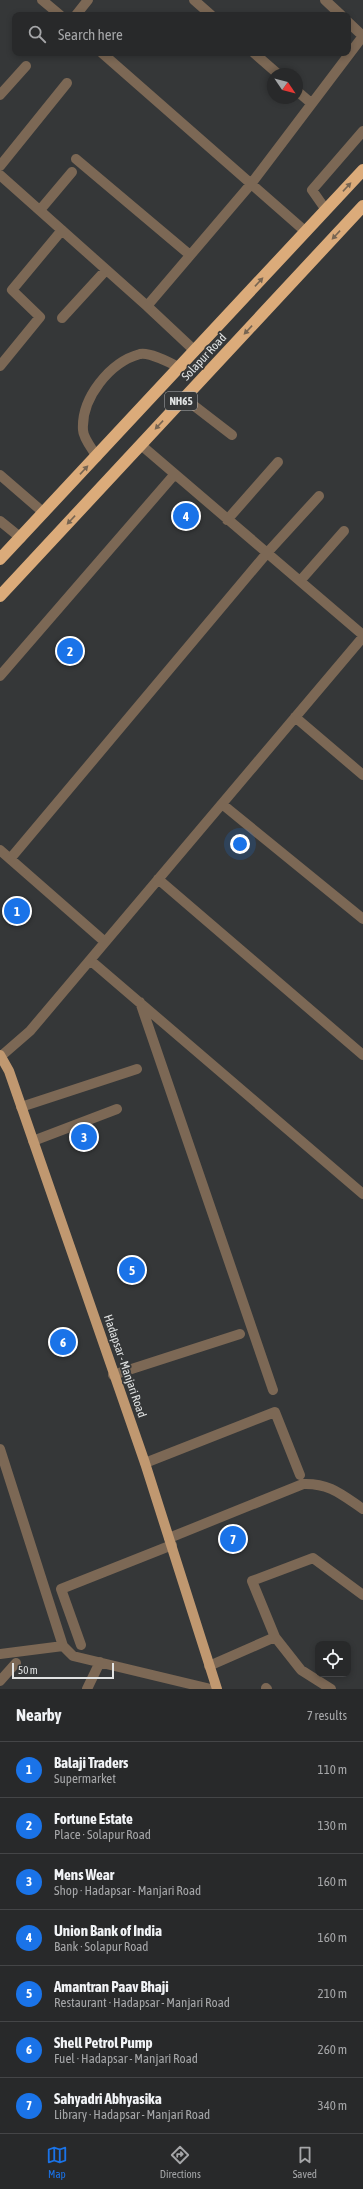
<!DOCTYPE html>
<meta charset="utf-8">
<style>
body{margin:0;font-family:"Asap Condensed",sans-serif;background:#303132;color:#f1f3f6}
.controls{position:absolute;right:12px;bottom:12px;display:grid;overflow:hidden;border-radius:8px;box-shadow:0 2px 6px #0003}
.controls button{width:36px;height:36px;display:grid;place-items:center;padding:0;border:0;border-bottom:1px solid #444547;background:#28292a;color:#f1f3f6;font:20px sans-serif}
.compass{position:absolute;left:267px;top:68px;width:36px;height:36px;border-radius:50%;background:#28292a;box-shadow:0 2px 6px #0003;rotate:125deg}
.scale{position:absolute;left:12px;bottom:10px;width:102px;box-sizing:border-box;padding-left:4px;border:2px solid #e1e3e3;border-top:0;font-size:11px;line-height:14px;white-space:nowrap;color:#e1e3e3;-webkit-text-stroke:3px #353738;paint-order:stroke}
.you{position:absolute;left:240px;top:844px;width:14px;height:14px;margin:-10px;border:3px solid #fff;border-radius:50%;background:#1a73e8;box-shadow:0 0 0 6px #1a73e833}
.badge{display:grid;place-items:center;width:26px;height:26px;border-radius:50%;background:#1a73e8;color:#fff;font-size:13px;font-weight:700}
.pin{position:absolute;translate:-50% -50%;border:2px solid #fff;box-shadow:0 1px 4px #0006}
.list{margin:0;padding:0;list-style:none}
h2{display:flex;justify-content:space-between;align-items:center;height:52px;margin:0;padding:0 16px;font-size:17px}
h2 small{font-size:13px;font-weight:400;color:#a5a6a8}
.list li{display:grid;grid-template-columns:26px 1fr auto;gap:12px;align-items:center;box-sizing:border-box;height:56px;padding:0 16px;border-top:1px solid #444547}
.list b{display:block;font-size:15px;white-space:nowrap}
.list p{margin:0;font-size:13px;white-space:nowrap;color:#a5a6a8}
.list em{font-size:13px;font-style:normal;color:#a5a6a8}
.icon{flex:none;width:22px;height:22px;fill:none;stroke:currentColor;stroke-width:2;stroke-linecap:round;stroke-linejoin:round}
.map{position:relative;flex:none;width:363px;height:1689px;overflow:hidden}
.search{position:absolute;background:#28292a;box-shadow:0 2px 6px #0003;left:12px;right:12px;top:12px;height:44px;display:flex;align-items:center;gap:10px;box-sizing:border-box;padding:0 14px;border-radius:8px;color:#a5a6a8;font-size:15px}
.sheet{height:444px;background:#28292a}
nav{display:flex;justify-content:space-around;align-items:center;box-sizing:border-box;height:56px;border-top:1px solid #444547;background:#28292a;font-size:11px;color:#a5a6a8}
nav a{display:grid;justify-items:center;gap:2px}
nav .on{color:#1a73e8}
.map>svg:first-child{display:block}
</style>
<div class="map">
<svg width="363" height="1689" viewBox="0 0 363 1689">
<rect width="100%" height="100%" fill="#353738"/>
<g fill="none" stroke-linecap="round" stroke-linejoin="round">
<!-- minor -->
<path stroke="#7c6855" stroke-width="10" d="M42 0 60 15
M194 0 211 15
M325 0 341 15
M76 15 88 0
M348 22 363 36
M102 53 306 232
M254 53 278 74
M297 91 311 103
M0 95 26 66
M76 159 190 255
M0 166 67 83
M0 175 147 306
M40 210 72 172
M326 210 312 190 363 131
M62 318 106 270
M195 351 147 306 251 184 363 36
M0 366 40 317 12 290 62 230
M184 398 232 435
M141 445 363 635
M97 457C93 450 83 438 83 430 81 398 110 362 140 354 149 352 171 363 180 368
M0 475 44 513
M227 520 278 462
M0 521 21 538
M300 581 344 531
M0 676 174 475
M295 717 363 775
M222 804 363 919
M0 850 105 942
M10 859 267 553 319 496
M158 879 363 1055
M90 960 363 1194
M140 1002 273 1390
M0 1057 30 1031 363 637
M21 1107 137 1069
M33 1141 117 1109
M113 1375 240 1334
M0 1449 63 1646 73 1656 211 1689
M145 1463 275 1412 300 1475
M169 1538 303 1484C330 1483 342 1495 363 1509
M81 1645 61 1589 172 1545
M0 1654 63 1646
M209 1666 275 1637
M0 1681 16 1663
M266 1688 267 1689
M87 1689 100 1662
M331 1689 301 1670 275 1637 252 1581 313 1558 363 1595"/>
<!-- major -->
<path stroke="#c09870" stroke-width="10" d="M0 1055 9 1071 145 1463 217 1689"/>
<!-- highway -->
<path stroke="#dbab7a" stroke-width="12" d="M0 559 363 170
M0 596 363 206"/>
</g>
<!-- one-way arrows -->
<defs><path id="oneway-solid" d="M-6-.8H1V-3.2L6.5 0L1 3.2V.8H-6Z"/></defs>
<g fill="#776552">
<use href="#oneway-solid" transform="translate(347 187) rotate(-47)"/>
<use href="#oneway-solid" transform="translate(336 235) rotate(133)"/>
<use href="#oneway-solid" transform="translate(259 282) rotate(-47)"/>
<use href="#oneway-solid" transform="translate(248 330) rotate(133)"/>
<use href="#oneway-solid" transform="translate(159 425) rotate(133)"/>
<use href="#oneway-solid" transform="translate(84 470) rotate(-47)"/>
<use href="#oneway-solid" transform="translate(71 520) rotate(133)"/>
</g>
<g text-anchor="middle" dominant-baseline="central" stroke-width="3.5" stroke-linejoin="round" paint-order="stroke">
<!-- shield labels -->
<rect fill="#353738" stroke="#adafb0" stroke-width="1" x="165" y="392" width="32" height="18" rx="3"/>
<g font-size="11" font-weight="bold" fill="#e1e3e3">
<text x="181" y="401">NH65</text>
</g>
<!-- street labels -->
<g font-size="12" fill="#e1e3e3" stroke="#353738">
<text transform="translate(204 357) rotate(-47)">Solapur Road</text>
<text transform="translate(125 1366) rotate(71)">Hadapsar - Manjari Road</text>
</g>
</g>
</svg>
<div class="controls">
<button><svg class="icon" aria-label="locate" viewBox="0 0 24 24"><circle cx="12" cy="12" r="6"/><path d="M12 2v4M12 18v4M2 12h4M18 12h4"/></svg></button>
</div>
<svg class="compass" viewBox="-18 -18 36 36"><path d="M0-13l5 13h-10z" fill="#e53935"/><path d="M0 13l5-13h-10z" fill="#a5a6a8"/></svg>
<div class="scale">50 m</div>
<div class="you"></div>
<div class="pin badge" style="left:17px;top:911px">1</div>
<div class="pin badge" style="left:70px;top:651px">2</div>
<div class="pin badge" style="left:84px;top:1137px">3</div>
<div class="pin badge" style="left:186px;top:516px">4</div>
<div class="pin badge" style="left:132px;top:1270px">5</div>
<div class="pin badge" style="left:63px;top:1342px">6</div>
<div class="pin badge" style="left:233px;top:1539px">7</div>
<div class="search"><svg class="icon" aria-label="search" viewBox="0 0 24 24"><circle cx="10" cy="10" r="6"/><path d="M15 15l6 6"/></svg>Search here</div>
</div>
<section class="sheet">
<h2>Nearby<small>7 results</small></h2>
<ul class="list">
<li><span class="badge">1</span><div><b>Balaji Traders</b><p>Supermarket</p></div><em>110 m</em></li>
<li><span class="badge">2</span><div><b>Fortune Estate</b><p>Place · Solapur Road</p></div><em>130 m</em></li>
<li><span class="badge">3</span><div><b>Mens Wear</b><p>Shop · Hadapsar - Manjari Road</p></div><em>160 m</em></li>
<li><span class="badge">4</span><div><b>Union Bank of India</b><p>Bank · Solapur Road</p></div><em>160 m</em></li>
<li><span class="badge">5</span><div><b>Amantran Paav Bhaji</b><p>Restaurant · Hadapsar - Manjari Road</p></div><em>210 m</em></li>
<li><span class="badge">6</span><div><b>Shell Petrol Pump</b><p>Fuel · Hadapsar - Manjari Road</p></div><em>260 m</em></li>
<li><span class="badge">7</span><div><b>Sahyadri Abhyasika</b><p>Library · Hadapsar - Manjari Road</p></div><em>340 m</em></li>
</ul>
</section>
<nav>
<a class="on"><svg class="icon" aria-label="map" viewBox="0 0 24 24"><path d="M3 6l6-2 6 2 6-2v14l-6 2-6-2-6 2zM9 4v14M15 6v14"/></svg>Map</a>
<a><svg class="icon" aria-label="directions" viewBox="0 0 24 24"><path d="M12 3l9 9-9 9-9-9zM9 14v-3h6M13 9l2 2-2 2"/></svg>Directions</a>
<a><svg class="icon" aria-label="saved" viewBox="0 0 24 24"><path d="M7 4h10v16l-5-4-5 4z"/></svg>Saved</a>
</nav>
